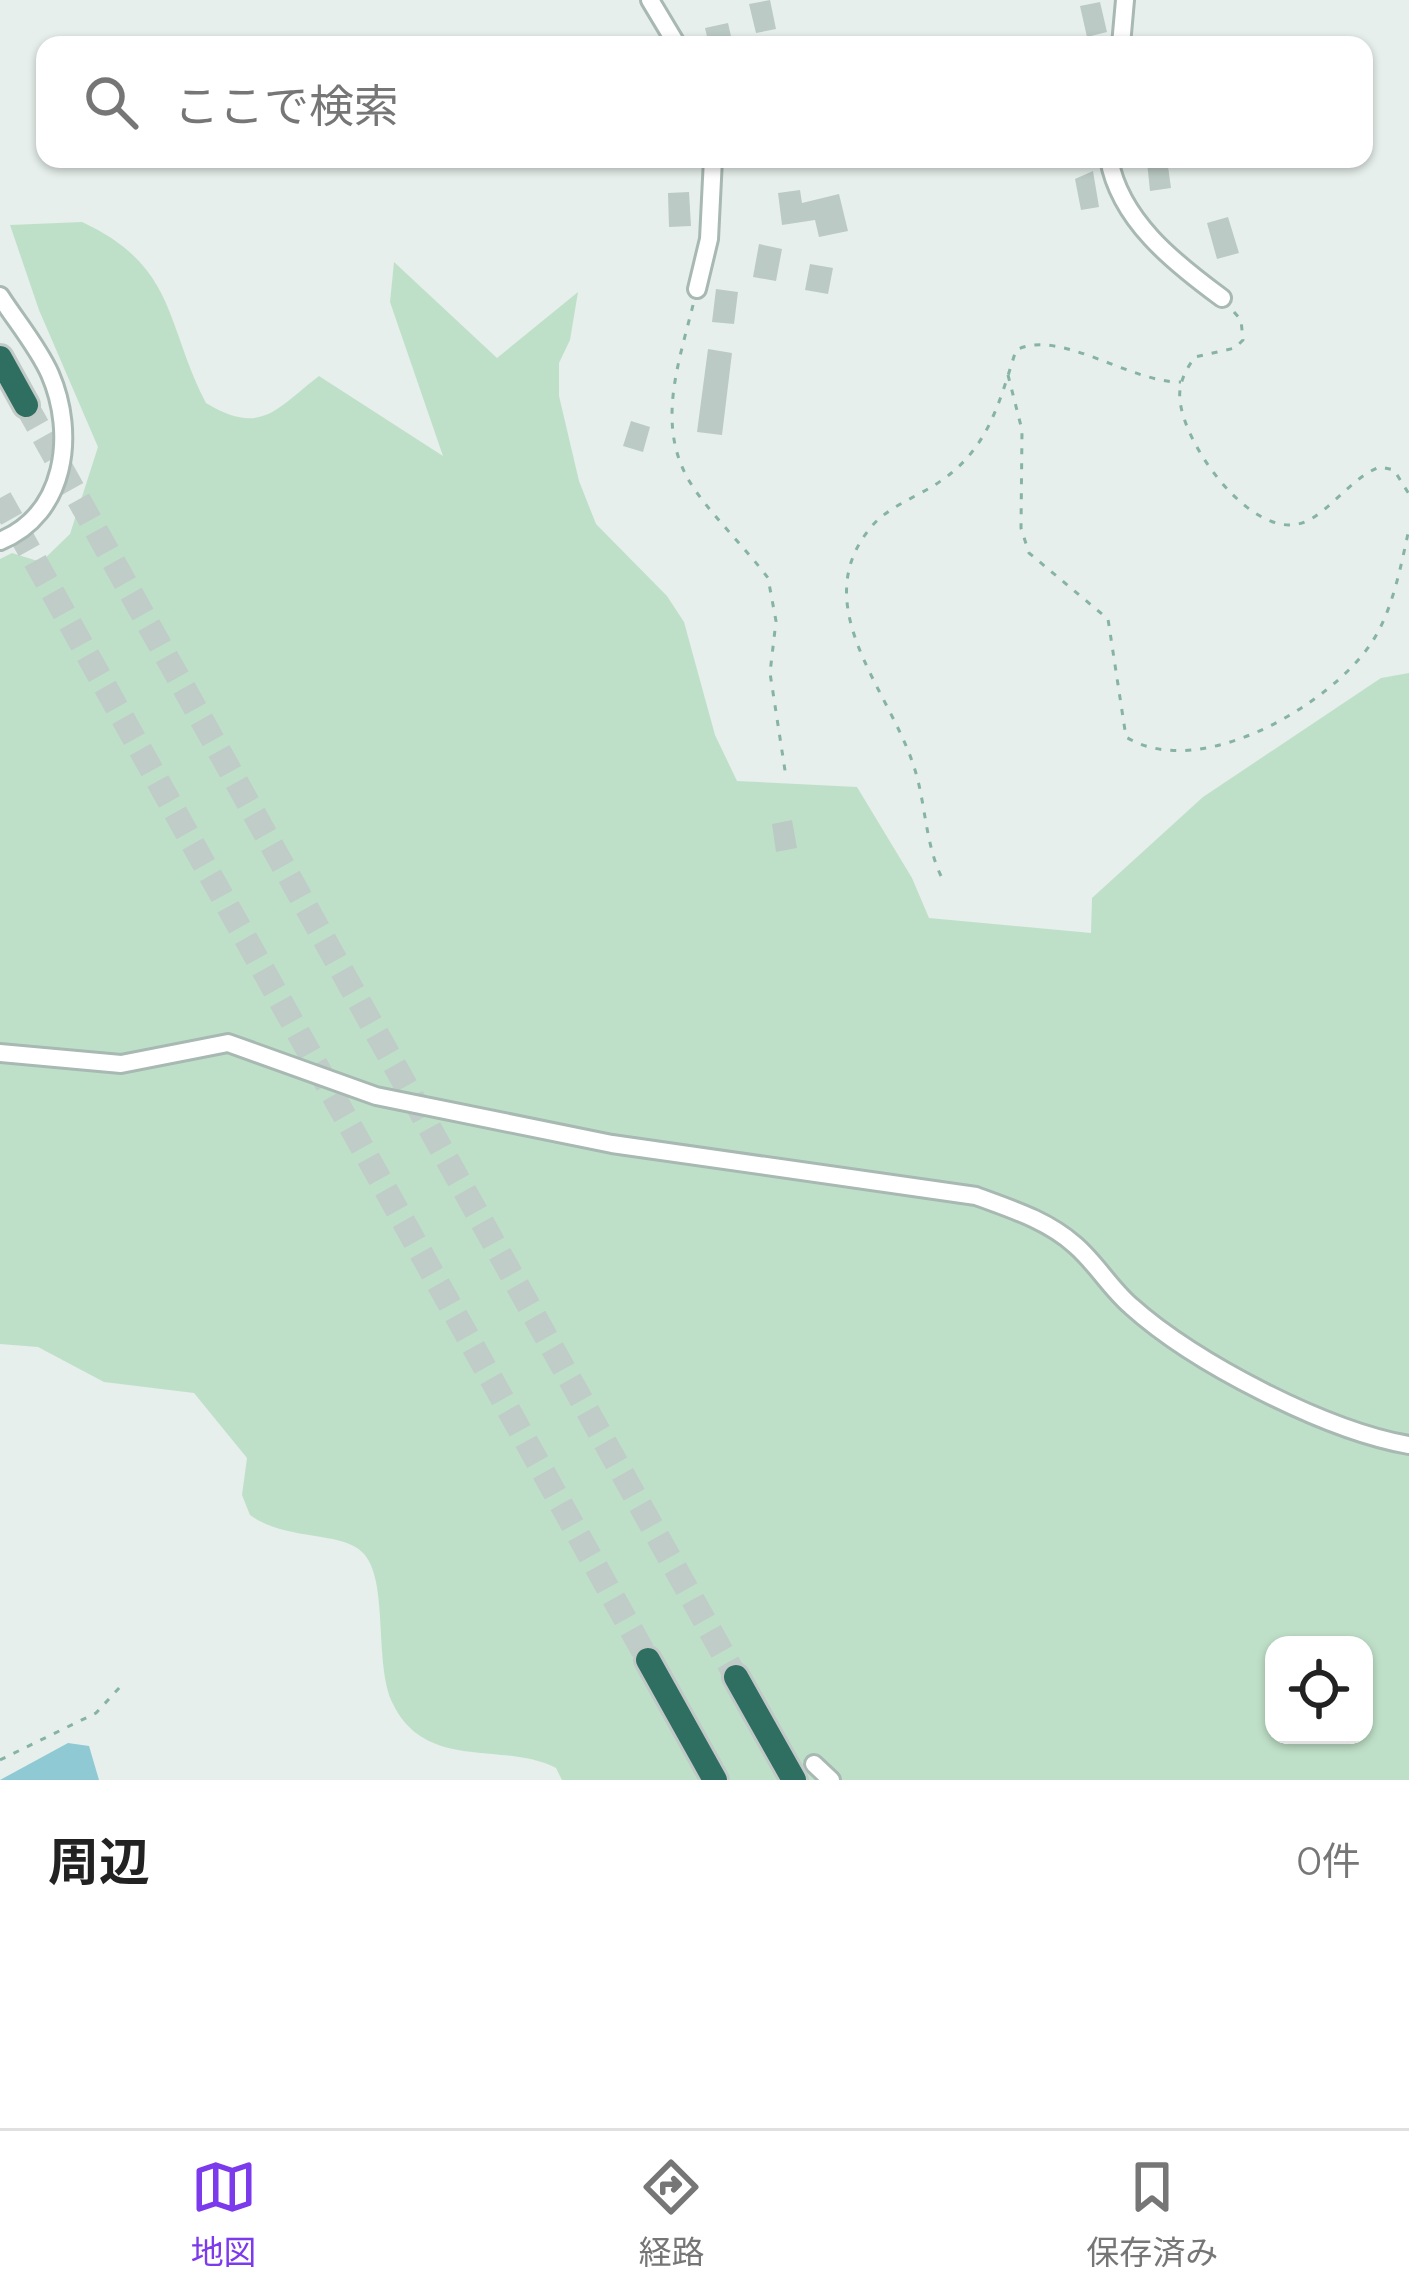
<!DOCTYPE html>
<html lang="ja">
<meta charset="utf-8">
<style>
body{margin:0;font-family:Montserrat,"Noto Sans JP",sans-serif;background:#f6f6f6;color:#222}
.controls{position:absolute;right:36px;bottom:36px;display:grid;overflow:hidden;border-radius:24px;box-shadow:0 3px 9px #0004}
.controls button{width:108px;height:108px;display:grid;place-items:center;padding:0;border:0;border-bottom:3px solid #e0e0e0;background:#fff;color:#222;font:60px sans-serif}
.list{margin:0;padding:0;list-style:none}
h2{display:flex;justify-content:space-between;align-items:center;height:156px;margin:0;padding:0 48px;font-size:51px}
h2 small{font-size:39px;font-weight:400;color:#767676}
.icon{flex:none;width:66px;height:66px;fill:none;stroke:currentColor;stroke-width:2;stroke-linecap:round;stroke-linejoin:round}
.map{position:relative;flex:none;width:1409px;height:1780px;overflow:hidden}
.search{position:absolute;background:#fff;box-shadow:0 3px 9px #0004;left:36px;right:36px;top:36px;height:132px;display:flex;align-items:center;gap:30px;box-sizing:border-box;padding:0 42px;border-radius:24px;color:#767676;font-size:45px}
.sheet{height:348px;background:#fff}
nav{display:flex;justify-content:space-around;align-items:center;box-sizing:border-box;height:168px;border-top:3px solid #e0e0e0;background:#fff;font-size:33px;color:#767676}
nav a{display:grid;justify-items:center;gap:6px}
nav .on{color:#7c3aed}
.map>svg:first-child{display:block}
</style>
<div class="map">
<svg width="1409" height="1780" viewBox="0 0 1409 1780">
<rect width="100%" height="100%" fill="#e6efeb"/>
<!-- green -->
<path fill="#bfe0c8" fill-rule="evenodd" d="M82 222C177 266 165 324 206 403 261 436 275 410 319 376L443 456 390 302 394 262 497 358 578 292 570 340 559 363V396L579 481 596 524 667 596 684 622 715 735 737 781 857 787 912 878 929 918 1091 933 1092 898 1203 797 1381 678 1409 673V1780H562L556 1768C503 1741 426 1772 393 1704 373 1664 390 1578 362 1552 341 1531 285 1541 250 1515L242 1495 247 1458 194 1393 104 1382 38 1347 0 1344V559L12 553 41 562 70 534 98 447 39 310 10 225ZM1274 1645H1364V1735H1274Z"/>
<!-- water -->
<path fill="#8ec9d4" d="M68 1743 89 1746 99 1780H0Z"/>
<!-- building -->
<path fill="#bbcac4" d="M770 0 776 29 756 33 749 4Z
M1100 2 1107 32 1087 37 1080 6Z
M728 23 733 45H709L705 28Z
M1167 159 1171 188 1150 191 1147 162Z
M1093 171 1099 207 1081 210 1075 179Z
M800 190 802 203 839 194 848 231 819 237 815 220 782 225 778 193Z
M689 192 691 226 669 227 668 193Z
M1228 217 1239 253 1217 259 1207 223Z
M759 244 782 249 776 281 753 277Z
M810 264 833 268 828 294 805 290Z
M716 289 738 292 734 324 712 322Z
M708 349 732 353 722 435 697 432Z
M631 421 650 427 643 452 623 446Z
M792 820 797 848 776 852 772 824Z"/>
<g fill="none" stroke-linecap="round" stroke-linejoin="round">
<!-- highway-tunnel -->
<path stroke="#bfccc8" stroke-width="24" stroke-dasharray="24 12" stroke-linecap="butt" d="M26 405 736 1677
M0 498 648 1660"/>
<defs>
<path id="minor" d="M650 0 677 45
M1121 45 1125 0
M1109 159C1120 220 1173 262 1222 298
M697 289 709 239 713 159
M0 296C16 321 38 347 50 374 76 434 66 514 0 541
M0 1053 121 1064 228 1043 376 1096 612 1144 976 1196C1011 1209 1047 1220 1075 1245 1096 1263 1110 1288 1131 1306 1194 1363 1327 1431 1409 1445
M814 1764 831 1780"/>
<path id="highway" d="M0 358 26 405
M648 1660 715 1780
M736 1677 794 1780"/>
</defs>
<!-- minor casing -->
<use href="#minor" stroke="#a8b8b2" stroke-width="22"/>
<!-- highway casing -->
<use href="#highway" stroke="#c2cac8" stroke-width="30"/>
<!-- path -->
<path stroke="#86b3a5" stroke-width="3" stroke-dasharray="6 9" stroke-linecap="butt" d="M693 305C679 362 657 422 687 477 703 507 746 548 768 578L776 621 770 673 786 777
M1234 312 1241 320 1243 340 1235 348 1195 357C1186 369 1178 384 1180 400 1184 443 1241 524 1289 525 1322 526 1346 479 1380 467L1394 470 1409 494
M1008 375 1022 430 1021 528 1029 553 1108 619 1126 737C1199 782 1330 706 1372 642 1393 610 1401 565 1409 529
M941 876C924 840 926 799 912 761 886 686 806 603 872 526 886 509 913 498 933 486 987 453 998 407 1016 350 1060 328 1130 383 1181 382
M0 1760 96 1713 120 1687"/>
<!-- minor -->
<use href="#minor" stroke="#fff" stroke-width="16"/>
<!-- highway -->
<use href="#highway" stroke="#2f6f62" stroke-width="24"/>
</g>
</svg>
<div class="controls">
<button><svg class="icon" aria-label="locate" viewBox="0 0 24 24"><circle cx="12" cy="12" r="6"/><path d="M12 2v4M12 18v4M2 12h4M18 12h4"/></svg></button>
</div>
<div class="search"><svg class="icon" aria-label="search" viewBox="0 0 24 24"><circle cx="10" cy="10" r="6"/><path d="M15 15l6 6"/></svg>ここで検索</div>
</div>
<section class="sheet">
<h2>周辺<small>0件</small></h2>
<ul class="list">
</ul>
</section>
<nav>
<a class="on"><svg class="icon" aria-label="map" viewBox="0 0 24 24"><path d="M3 6l6-2 6 2 6-2v14l-6 2-6-2-6 2zM9 4v14M15 6v14"/></svg>地図</a>
<a><svg class="icon" aria-label="directions" viewBox="0 0 24 24"><path d="M12 3l9 9-9 9-9-9zM9 14v-3h6M13 9l2 2-2 2"/></svg>経路</a>
<a><svg class="icon" aria-label="saved" viewBox="0 0 24 24"><path d="M7 4h10v16l-5-4-5 4z"/></svg>保存済み</a>
</nav>
